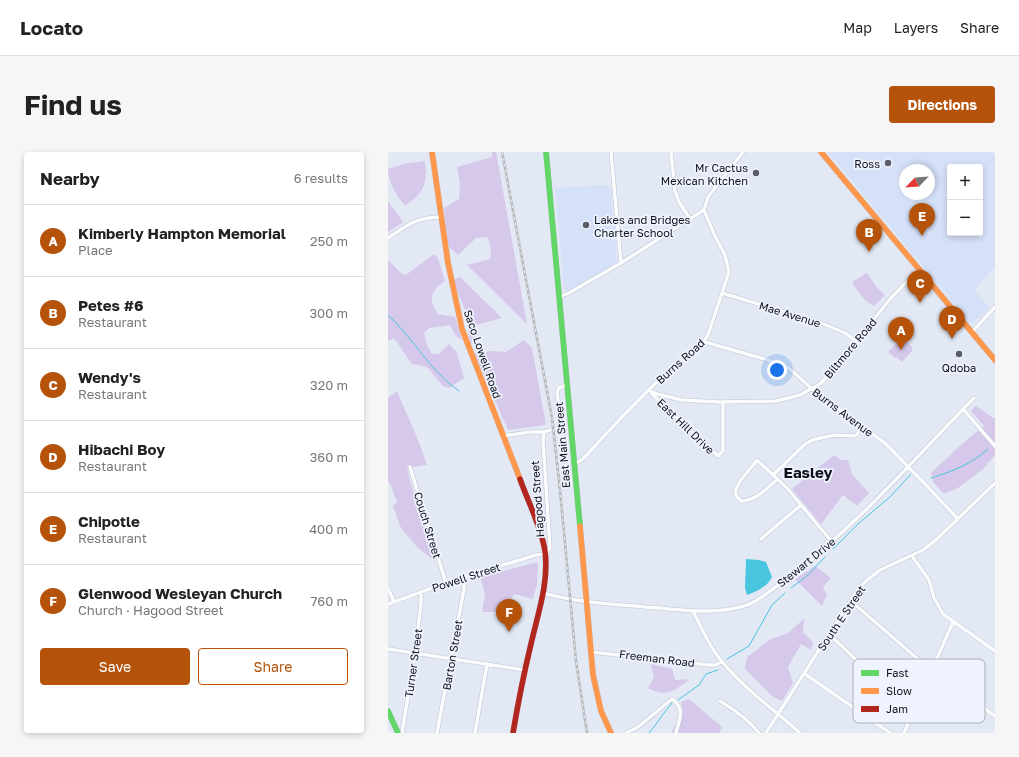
<!DOCTYPE html>
<meta charset="utf-8">
<style>
body{margin:0;font-family:"Golos Text",sans-serif;background:#f6f6f6;color:#222}
.controls{position:absolute;right:12px;top:12px;display:grid;overflow:hidden;border-radius:4px;box-shadow:0 2px 6px #0003}
.controls button{width:36px;height:36px;display:grid;place-items:center;padding:0;border:0;border-bottom:1px solid #e0e0e0;background:#fff;color:#222;font:20px sans-serif}
.compass{position:absolute;left:511px;top:12px;width:36px;height:36px;border-radius:50%;background:#fff;box-shadow:0 2px 6px #0003;rotate:245deg}
.you{position:absolute;left:389px;top:218px;width:14px;height:14px;margin:-10px;border:3px solid #fff;border-radius:50%;background:#1a73e8;box-shadow:0 0 0 6px #1a73e833}
.badge{display:grid;place-items:center;width:26px;height:26px;border-radius:50%;background:#b45309;color:#fff;font-size:13px;font-weight:700}
.pin{position:absolute;translate:-50% -33px;filter:drop-shadow(0 1px 2px #0008)}
.pin::after{content:'';position:absolute;top:21px;width:14px;height:12px;background:inherit;clip-path:polygon(0 0,100% 0,50% 100%)}
.list{margin:0;padding:0;list-style:none}
h2{display:flex;justify-content:space-between;align-items:center;height:52px;margin:0;padding:0 16px;font-size:17px}
h2 small{font-size:13px;font-weight:400;color:#767676}
.list li{display:grid;grid-template-columns:26px 1fr auto;gap:12px;align-items:center;box-sizing:border-box;height:72px;padding:0 16px;border-top:1px solid #e0e0e0}
.list b{display:block;font-size:15px;white-space:nowrap}
.list p{margin:0;font-size:13px;white-space:nowrap;color:#767676}
.list em{font-size:13px;font-style:normal;color:#767676}
.actions{display:flex;gap:8px;padding:12px 16px}
.actions a{flex:1;padding:9px 0;border:1px solid #b45309;border-radius:4px;text-align:center;font-size:14px;color:#b45309}
.actions .main{background:#b45309;color:#fff}
.map{position:relative;flex:none;width:607px;height:581px;overflow:hidden;border-radius:4px}
header{display:flex;align-items:center;gap:24px;box-sizing:border-box;height:56px;padding:0 20px;background:#fff;border-bottom:1px solid #e0e0e0}
header strong{font-size:19px}
nav{display:flex;gap:22px;margin-inline-start:auto;font-size:14px}
.intro{display:flex;align-items:center;justify-content:space-between;box-sizing:border-box;height:96px;padding:0 24px}
h1{margin:0;font-size:28px}
.button{padding:10px 18px;border-radius:4px;background:#b45309;color:#fff;font-size:14px;font-weight:700}
main{display:flex;gap:24px;padding:0 24px}
aside{flex:1;background:#fff;border-radius:4px;box-shadow:0 2px 6px #0003}
.map>svg:first-child{display:block}
</style>
<header>
<strong>Locato</strong>
<nav><a>Map</a><a>Layers</a><a>Share</a></nav>
</header>
<div class="intro"><h1>Find us</h1><a class="button">Directions</a></div>
<main>
<aside>
<h2>Nearby<small>6 results</small></h2>
<ul class="list">
<li><span class="badge">A</span><div><b>Kimberly Hampton Memorial</b><p>Place</p></div><em>250 m</em></li>
<li><span class="badge">B</span><div><b>Petes #6</b><p>Restaurant</p></div><em>300 m</em></li>
<li><span class="badge">C</span><div><b>Wendy's</b><p>Restaurant</p></div><em>320 m</em></li>
<li><span class="badge">D</span><div><b>Hibachi Boy</b><p>Restaurant</p></div><em>360 m</em></li>
<li><span class="badge">E</span><div><b>Chipotle</b><p>Restaurant</p></div><em>400 m</em></li>
<li><span class="badge">F</span><div><b>Glenwood Wesleyan Church</b><p>Church · Hagood Street</p></div><em>760 m</em></li>
</ul>
<div class="actions"><a class="main">Save</a><a>Share</a></div>
</aside>
<div class="map">
<svg width="607" height="581" viewBox="0 0 607 581">
<rect width="100%" height="100%" fill="#e2e8f4"/>
<!-- built -->
<path fill="#d5e1f8" fill-rule="evenodd" d="M440 0H607V115L586 138 602 156 583 172ZM562 15H592V81H562ZM517 18H541V42H517Z
M219 33 223 37 229 110 180 139 176 138 167 36Z"/>
<!-- green -->
<path fill="#d6c8ea" d="M104 0H108L139 172 79 113 102 107 103 98 100 85 88 86 70 103 61 95 59 85 56 56 71 47 72 34 69 15 104 5Z
M37 9C40 31 36 41 17 54 9 44 0 31 0 17L20 11Z
M0 49 15 70 0 80Z
M46 102 50 106 57 129C42 139 40 148 50 162L67 165 74 188 68 184 62 173 41 176 36 181 39 193 44 202H51L61 192 69 201 76 226 61 236 55 234 39 215 24 212 6 186 0 189V108L14 122 18 123Z
M479 121 489 136 497 143 486 154C475 148 470 140 464 130Z
M72 125 114 166 88 173 87 190 83 191 80 181 81 168 65 128Z
M514 185 524 195V199L514 210 508 205 507 206 500 200Z
M136 188 144 196 158 273 120 278 86 201 104 199 118 200Z
M9 239C19 264 31 287 39 313L19 316 28 351 47 410 29 395 13 376 5 354 9 350 2 331 0 330V246Z
M588 254 605 266H607V303L595 317 570 336 556 342 545 330 543 321 576 290 596 274 583 259Z
M446 303 454 308H460L464 322 481 341 469 354 455 343 433 372 404 337Z
M150 410 149 432 145 447 126 442 117 460H94L97 442 92 425Z
M427 414 443 426 435 435 439 443 434 454 407 427Z
M416 467 415 480 425 490 423 498 413 492 400 515 405 531 394 549 385 545 357 517 359 505 383 487 400 481Z
M263 512 284 517 287 528 302 527C286 539 280 546 260 536L266 525Z
M301 547 334 575 331 581H283L295 560 293 550Z"/>
<!-- water -->
<path fill="#48c6e0" d="M358 407 371 408 378 410 384 425C379 435 369 439 359 443L357 436Z"/>
<g fill="none" stroke-linecap="round" stroke-linejoin="round">
<!-- stream -->
<path stroke="#48c6e0" stroke-width="1" d="M0 163C26 187 42 219 71 239
M543 326C563 320 584 312 600 297
M445 397 470 372 502 345 523 322
M403 436 420 423 437 405
M339 507 361 494 384 453 397 441
M290 548 311 533 318 522 330 518
M261 581C270 571 275 561 284 551"/>
<defs>
<path id="street" d="M223 0 233 111
M283 0 287 39 291 50 303 68
M316 58 320 45 355 0
M0 86C21 72 27 66 52 65
M334 141 433 171 457 181 468 189
M171 145 181 141 233 111 316 58
M584 180 607 155
M317 190 380 208 401 216 424 237 498 292 539 334 570 367
M260 238 269 242 294 248 331 250 388 249 412 243 432 232 443 220 503 146 531 117
M264 242 330 304 335 299V250
M575 257 607 294
M168 277 173 273 169 240 171 236 179 233
M114 284 142 280H156
M186 312 195 307C222 277 250 248 279 220 292 208 311 200 320 183L341 120 337 103 327 84 316 58
M22 315 58 431
M385 323 416 293 424 288 446 283 467 284 475 275
M390 327C379 336 368 349 353 349 352 348 349 345 348 344 344 334 364 316 369 308L399 336 444 390
M373 387 413 353
M524 404 541 428 546 446 555 462 607 499
M0 436 6 450
M155 441C188 450 223 452 257 455 290 457 327 464 359 453 375 447 388 434 402 424 470 373 526 307 586 246
M463 449 547 522 607 564
M0 452 63 429 148 403 158 402 162 396 155 288 156 280 162 278
M305 459C312 473 319 489 328 502 349 531 385 557 412 581
M441 482 525 562
M0 497 136 518
M203 500 320 513H327L334 510
M417 522 502 581
M332 549C347 558 360 567 371 581
M14 581 27 501 33 452V440
M49 581 76 437V426
M87 581 99 512
M238 581 250 575 284 547C298 557 291 568 288 581
M378 581 468 440 479 428 492 418 535 398 549 387 607 331
M516 581 565 470"/>
<path id="fast" d="M158 0 192 374
M0 559 10 581"/>
<path id="slow" d="M44 0 60 111 74 177 132 327
M433 0 607 208
M192 374 205 523 213 559 223 581"/>
<path id="jam" d="M125 581C130 551 136 521 143 492 150 461 161 431 157 399 153 374 140 350 132 327"/>
</defs>
<!-- street casing -->
<use href="#street" stroke="#bfc4ce" stroke-width="4.5"/>
<!-- fast casing -->
<use href="#fast" stroke="#bfc4ce" stroke-width="6"/>
<!-- slow casing -->
<use href="#slow" stroke="#bfc4ce" stroke-width="6"/>
<!-- jam casing -->
<use href="#jam" stroke="#bfc4ce" stroke-width="6"/>
<!-- street -->
<use href="#street" stroke="#fbfcfd" stroke-width="3.5"/>
<!-- fast -->
<use href="#fast" stroke="#63d668" stroke-width="5.5"/>
<!-- slow -->
<use href="#slow" stroke="#ff974d" stroke-width="5.5"/>
<!-- jam -->
<use href="#jam" stroke="#b3261e" stroke-width="5.5"/>
<defs>
<path id="rail" d="M114 0 164 266 172 338 188 509 199 581"/>
</defs>
<!-- rail casing -->
<use href="#rail" stroke="#b5b7b9" stroke-width="2.5"/>
<!-- rail -->
<use href="#rail" stroke="#eef3fe" stroke-width="1" stroke-dasharray="3" stroke-linecap="butt"/>
</g>
<!-- markers -->
<g fill="#585c66" stroke="#eef3fe" stroke-width="1.5">
<circle cx="500" cy="11" r="4"/>
<circle cx="368" cy="21" r="4"/>
<circle cx="198" cy="73" r="4"/>
<circle cx="571" cy="202" r="4"/>
</g>
<g text-anchor="middle" dominant-baseline="central" stroke-width="3.5" stroke-linejoin="round" paint-order="stroke">
<!-- poi labels -->
<g font-size="11" fill="#0d111a" stroke="#eef3fe" text-anchor="end">
<text x="492" y="11">Ross</text>
<text x="360" y="15">Mr Cactus<tspan x="360" dy="13">Mexican Kitchen</tspan></text>
<text x="206" y="67" text-anchor="start">Lakes and Bridges<tspan x="206" dy="13">Charter School</tspan></text>
<text x="571" y="215" text-anchor="middle">Qdoba</text>
</g>
<!-- street labels -->
<g font-size="11" fill="#0d111a" stroke="#eef3fe">
<text transform="translate(402 162) rotate(17)">Mae Avenue</text>
<text transform="translate(462 196) rotate(-50)">Biltmore Road</text>
<text transform="translate(95 202) rotate(71)">Saco Lowell Road</text>
<text transform="translate(292 209) rotate(-42)">Burns Road</text>
<text transform="translate(455 260) rotate(37)">Burns Avenue</text>
<text transform="translate(298 274) rotate(44)">East Hill Drive</text>
<text transform="translate(174 293) rotate(-95)">East Main Street</text>
<text transform="translate(149 347) rotate(-94)">Hagood Street</text>
<text transform="translate(40 373) rotate(73)">Couch Street</text>
<text transform="translate(418 410) rotate(-39)">Stewart Drive</text>
<text transform="translate(78 425) rotate(-18)">Powell Street</text>
<text transform="translate(453 466) rotate(-56)">South E Street</text>
<text transform="translate(64 503) rotate(-80)">Barton Street</text>
<text transform="translate(269 506) rotate(7)">Freeman Road</text>
<text transform="translate(25 511) rotate(-82)">Turner Street</text>
</g>
<!-- district labels -->
<g font-size="15" font-weight="bold" fill="#0d111a" stroke="#eef3fe">
<text x="420" y="320">Easley</text>
</g>
</g>
<!-- legend -->
<rect x="465" y="507" width="132" height="64" rx="6" fill="#eef3fe" stroke="#aaafba" stroke-width="1"/>
<rect x="473" y="518" width="18" height="6" fill="#63d668"/>
<rect x="473" y="536" width="18" height="6" fill="#ff974d"/>
<rect x="473" y="554" width="18" height="6" fill="#b3261e"/>
<g font-size="11" fill="#0d111a">
<text x="498" y="525">Fast</text>
<text x="498" y="543">Slow</text>
<text x="498" y="561">Jam</text>
</g>
</svg>
<div class="controls">
<button>+</button>
<button>−</button>
</div>
<svg class="compass" viewBox="-18 -18 36 36"><path d="M0-13l5 13h-10z" fill="#e53935"/><path d="M0 13l5-13h-10z" fill="#767676"/></svg>
<div class="you"></div>
<div class="pin badge" style="left:513px;top:198px">A</div>
<div class="pin badge" style="left:481px;top:100px">B</div>
<div class="pin badge" style="left:532px;top:151px">C</div>
<div class="pin badge" style="left:564px;top:187px">D</div>
<div class="pin badge" style="left:534px;top:84px">E</div>
<div class="pin badge" style="left:121px;top:480px">F</div>
</div>
</main>
